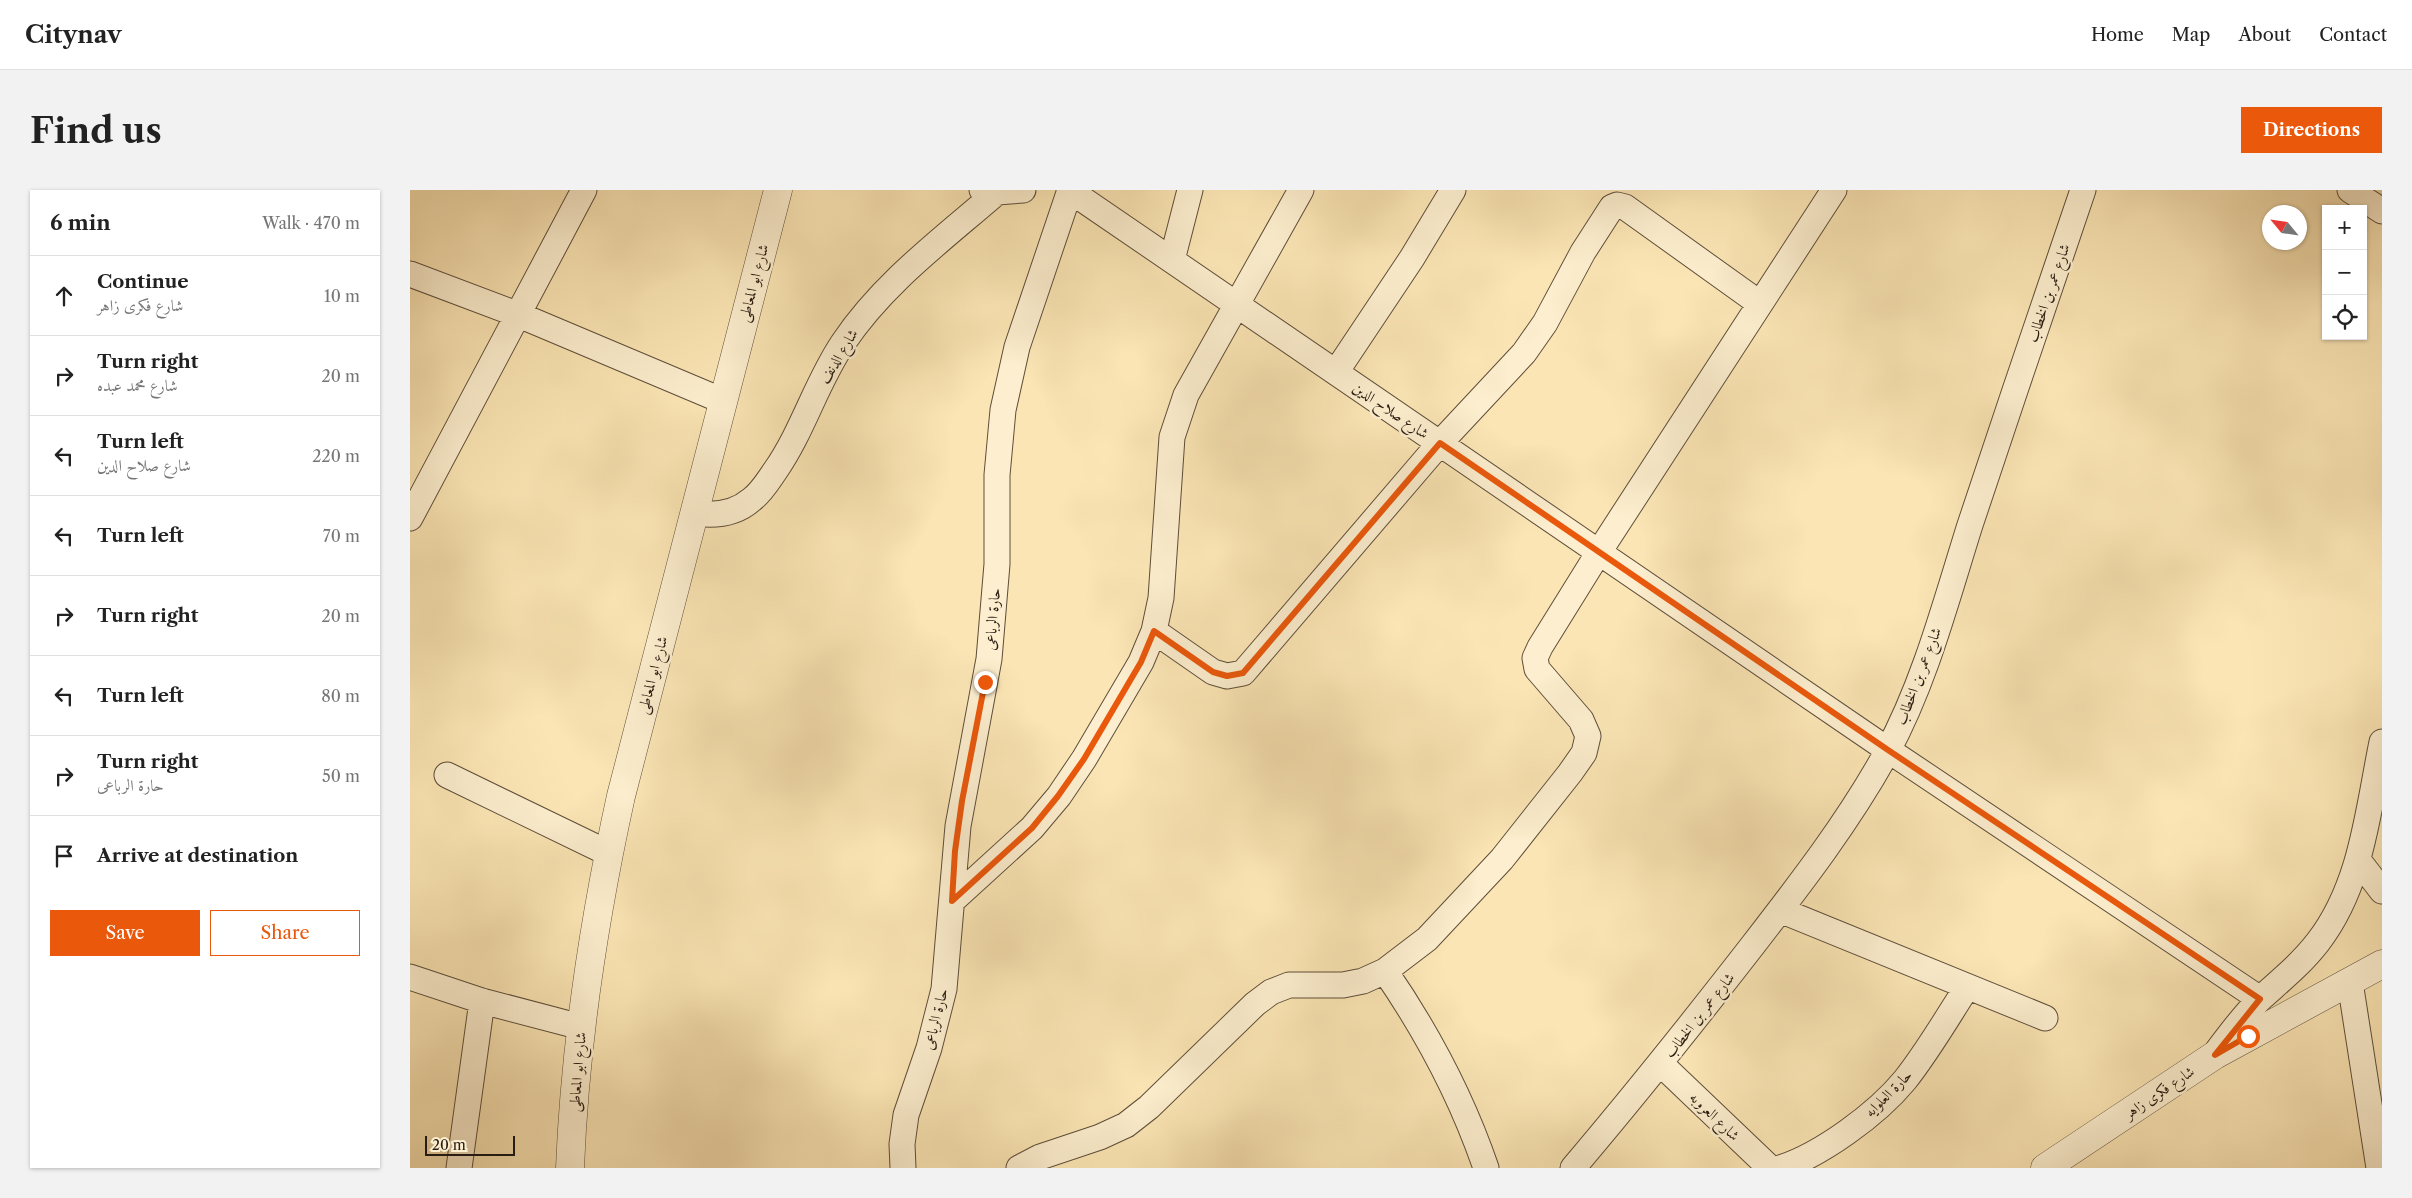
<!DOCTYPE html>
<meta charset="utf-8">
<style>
body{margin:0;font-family:"Libre Caslon Text",Amiri,serif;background:#f2f2f2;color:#222}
.controls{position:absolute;right:15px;top:15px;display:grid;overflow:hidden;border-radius:0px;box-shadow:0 1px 4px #0004}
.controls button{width:45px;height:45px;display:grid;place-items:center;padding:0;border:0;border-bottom:1px solid #e0e0e0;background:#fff;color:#222;font:25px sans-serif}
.compass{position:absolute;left:1852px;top:15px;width:45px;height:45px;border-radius:50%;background:#fff;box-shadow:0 1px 4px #0004;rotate:299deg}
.scale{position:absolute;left:15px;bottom:12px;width:90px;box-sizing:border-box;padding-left:5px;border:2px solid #291c12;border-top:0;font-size:14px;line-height:18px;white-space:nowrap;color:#291c12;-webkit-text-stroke:4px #fceece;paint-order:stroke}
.stop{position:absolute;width:15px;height:15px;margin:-11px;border:4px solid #ea580c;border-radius:50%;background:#fff}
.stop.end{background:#ea580c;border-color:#fff;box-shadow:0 1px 5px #0008}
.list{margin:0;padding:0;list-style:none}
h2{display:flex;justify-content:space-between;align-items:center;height:65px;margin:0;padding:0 20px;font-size:21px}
h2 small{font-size:16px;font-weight:400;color:#767676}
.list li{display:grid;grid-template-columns:32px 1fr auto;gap:15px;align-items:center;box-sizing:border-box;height:80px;padding:0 20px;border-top:1px solid #e0e0e0}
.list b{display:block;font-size:19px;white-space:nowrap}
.list p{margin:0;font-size:16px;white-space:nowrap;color:#767676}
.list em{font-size:16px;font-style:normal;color:#767676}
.actions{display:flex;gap:10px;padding:15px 20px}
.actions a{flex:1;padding:11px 0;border:1px solid #ea580c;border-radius:0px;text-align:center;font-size:18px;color:#ea580c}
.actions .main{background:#ea580c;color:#fff}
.icon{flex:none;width:28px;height:28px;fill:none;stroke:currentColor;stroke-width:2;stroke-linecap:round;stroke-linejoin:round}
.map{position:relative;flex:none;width:1972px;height:978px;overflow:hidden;border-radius:0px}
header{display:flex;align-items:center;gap:30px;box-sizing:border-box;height:70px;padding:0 25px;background:#fff;border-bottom:1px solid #e0e0e0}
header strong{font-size:24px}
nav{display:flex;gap:28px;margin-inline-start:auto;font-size:18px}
.intro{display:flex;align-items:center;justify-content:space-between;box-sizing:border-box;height:120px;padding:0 30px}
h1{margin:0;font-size:35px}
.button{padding:12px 22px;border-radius:0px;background:#ea580c;color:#fff;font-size:18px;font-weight:700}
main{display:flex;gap:30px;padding:0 30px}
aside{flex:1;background:#fff;border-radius:0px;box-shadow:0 1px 4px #0004}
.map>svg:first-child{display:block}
</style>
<header>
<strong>Citynav</strong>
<nav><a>Home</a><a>Map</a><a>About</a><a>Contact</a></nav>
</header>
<div class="intro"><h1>Find us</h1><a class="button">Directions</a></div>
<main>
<aside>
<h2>6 min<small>Walk · 470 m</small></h2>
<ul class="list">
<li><svg class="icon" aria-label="ahead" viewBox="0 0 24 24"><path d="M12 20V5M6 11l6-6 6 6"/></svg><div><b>Continue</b><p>شارع فكرى زاهر</p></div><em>10 m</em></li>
<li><svg class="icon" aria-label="right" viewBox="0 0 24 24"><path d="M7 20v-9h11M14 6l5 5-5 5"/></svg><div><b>Turn right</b><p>شارع محمد عبده</p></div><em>20 m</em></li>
<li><svg class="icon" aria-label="left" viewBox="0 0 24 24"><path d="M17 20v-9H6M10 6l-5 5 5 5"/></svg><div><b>Turn left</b><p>شارع صلاح الدين</p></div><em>220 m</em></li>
<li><svg class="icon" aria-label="left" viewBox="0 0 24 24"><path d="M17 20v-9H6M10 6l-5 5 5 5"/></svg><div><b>Turn left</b></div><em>70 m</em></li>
<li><svg class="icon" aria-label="right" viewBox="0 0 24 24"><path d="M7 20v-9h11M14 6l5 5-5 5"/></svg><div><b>Turn right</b></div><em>20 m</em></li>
<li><svg class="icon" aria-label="left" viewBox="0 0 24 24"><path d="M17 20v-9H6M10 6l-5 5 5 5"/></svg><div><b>Turn left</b></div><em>80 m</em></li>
<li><svg class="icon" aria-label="right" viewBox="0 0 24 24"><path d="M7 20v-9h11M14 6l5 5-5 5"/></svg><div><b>Turn right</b><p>حارة الرباعى</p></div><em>50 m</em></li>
<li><svg class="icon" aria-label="arrive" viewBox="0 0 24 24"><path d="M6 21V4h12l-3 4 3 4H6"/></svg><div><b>Arrive at destination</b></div></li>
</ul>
<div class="actions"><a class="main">Save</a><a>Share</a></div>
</aside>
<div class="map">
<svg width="1972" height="978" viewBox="0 0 1972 978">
<rect width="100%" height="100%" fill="#fbe5b4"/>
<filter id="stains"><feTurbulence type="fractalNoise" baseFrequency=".004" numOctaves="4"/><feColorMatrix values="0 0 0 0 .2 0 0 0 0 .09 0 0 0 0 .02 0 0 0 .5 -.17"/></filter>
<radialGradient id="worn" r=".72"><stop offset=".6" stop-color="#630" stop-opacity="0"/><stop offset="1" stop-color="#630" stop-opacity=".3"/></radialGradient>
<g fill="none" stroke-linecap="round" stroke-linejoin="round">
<defs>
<path id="minor" d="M572 0 587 2 613 0
M659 0 1478 560 1850 809
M1940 0 1972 21
M762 70 780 0
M0 84 109 125 313 211
M926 182 1002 68 1043 0
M284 323C304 326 325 324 341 310 351 303 358 291 365 281 393 241 406 193 433 153 473 93 533 49 587 2
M0 328 174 0
M744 441 803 482 817 486 833 483 1030 253 1114 163 1135 133 1173 62 1202 17 1207 15 1215 17 1349 113
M37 585 198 663
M1948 670 1972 701
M542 711 622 638 649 606 674 569 731 472 744 441 751 408 762 247 776 205 891 0
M1370 720 1635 828
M975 781C1017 842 1052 908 1076 978
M0 787 72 811 171 837
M1940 792 1969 978
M1805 864C1819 845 1834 825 1851 808 1871 790 1891 774 1908 752 1952 695 1958 620 1972 552
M1251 874 1360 978
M49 978 72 811
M493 978 492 954 496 925 519 858 534 799 548 636 579 469 587 374V285L593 220 607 157 660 0
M609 978 630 967 690 947 716 935 739 917 845 814 861 802 879 795H933L953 791 975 781 1017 749 1092 669 1160 583 1174 563 1178 546 1171 530 1127 479 1125 468 1130 457 1189 362 1424 0
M1163 978C1225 905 1284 831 1343 755 1391 693 1439 631 1477 562 1515 492 1536 411 1560 335 1597 223 1635 112 1673 0
M1370 978C1411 965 1467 924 1495 890 1518 861 1537 828 1557 797"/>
<path id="tertiary" d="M160 978C165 852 184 729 211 606L368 0
M1635 978 1805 865 1972 774"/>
</defs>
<!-- minor casing -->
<use href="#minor" stroke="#5e4e3a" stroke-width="27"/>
<!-- tertiary casing -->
<use href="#tertiary" stroke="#5e4e3a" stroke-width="29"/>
<!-- minor -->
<use href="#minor" stroke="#fceece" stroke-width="25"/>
<!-- tertiary -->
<use href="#tertiary" stroke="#fceece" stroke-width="28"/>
</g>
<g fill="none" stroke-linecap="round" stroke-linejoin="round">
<!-- route -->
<path stroke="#ea580c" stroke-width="6" d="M575 492 552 611 545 661 542 711 622 638 648 606 674 569 731 472 744 441 803 482 817 486 833 483 1030 253 1478 560 1850 809 1805 865 1838 846"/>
</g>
<g text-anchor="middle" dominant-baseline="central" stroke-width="5" stroke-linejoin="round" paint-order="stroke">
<!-- street labels -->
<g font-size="15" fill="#291c12" stroke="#fceece">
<text transform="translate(343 93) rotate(-75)">شارع ابو المعاطى</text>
<text transform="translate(1638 103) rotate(-71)">شارع عمر بن الخطاب</text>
<text transform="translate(428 166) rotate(-59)">شارع الدنف</text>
<text transform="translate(981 220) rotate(34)">شارع صلاح الدين</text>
<text transform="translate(582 429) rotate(-85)">حارة الرباعى</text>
<text transform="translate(242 485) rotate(-75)">شارع ابو المعاطى</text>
<text transform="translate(1508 486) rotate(-69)">شارع عمر بن الخطاب</text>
<text transform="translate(1289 825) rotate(-52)">شارع عمر بن الخطاب</text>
<text transform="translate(525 829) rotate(-76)">حارة الرباعى</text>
<text transform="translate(167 882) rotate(-85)">شارع ابو المعاطى</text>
<text transform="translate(1749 902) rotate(-34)">شارع فكرى زاهر</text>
<text transform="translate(1478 903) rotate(-45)">حارة العلوايه</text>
<text transform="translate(1305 926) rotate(44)">شارع العروبه</text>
</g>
</g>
<rect width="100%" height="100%" filter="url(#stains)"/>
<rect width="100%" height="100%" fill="url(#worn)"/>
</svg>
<div class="controls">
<button>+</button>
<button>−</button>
<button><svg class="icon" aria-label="locate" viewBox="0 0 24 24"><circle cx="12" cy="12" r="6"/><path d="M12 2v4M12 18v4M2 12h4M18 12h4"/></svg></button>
</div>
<svg class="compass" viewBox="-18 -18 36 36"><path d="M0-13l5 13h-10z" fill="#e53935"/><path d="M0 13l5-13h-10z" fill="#767676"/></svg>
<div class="scale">20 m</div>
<div class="stop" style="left:1838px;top:846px"></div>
<div class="stop end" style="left:575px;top:492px"></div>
</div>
</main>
